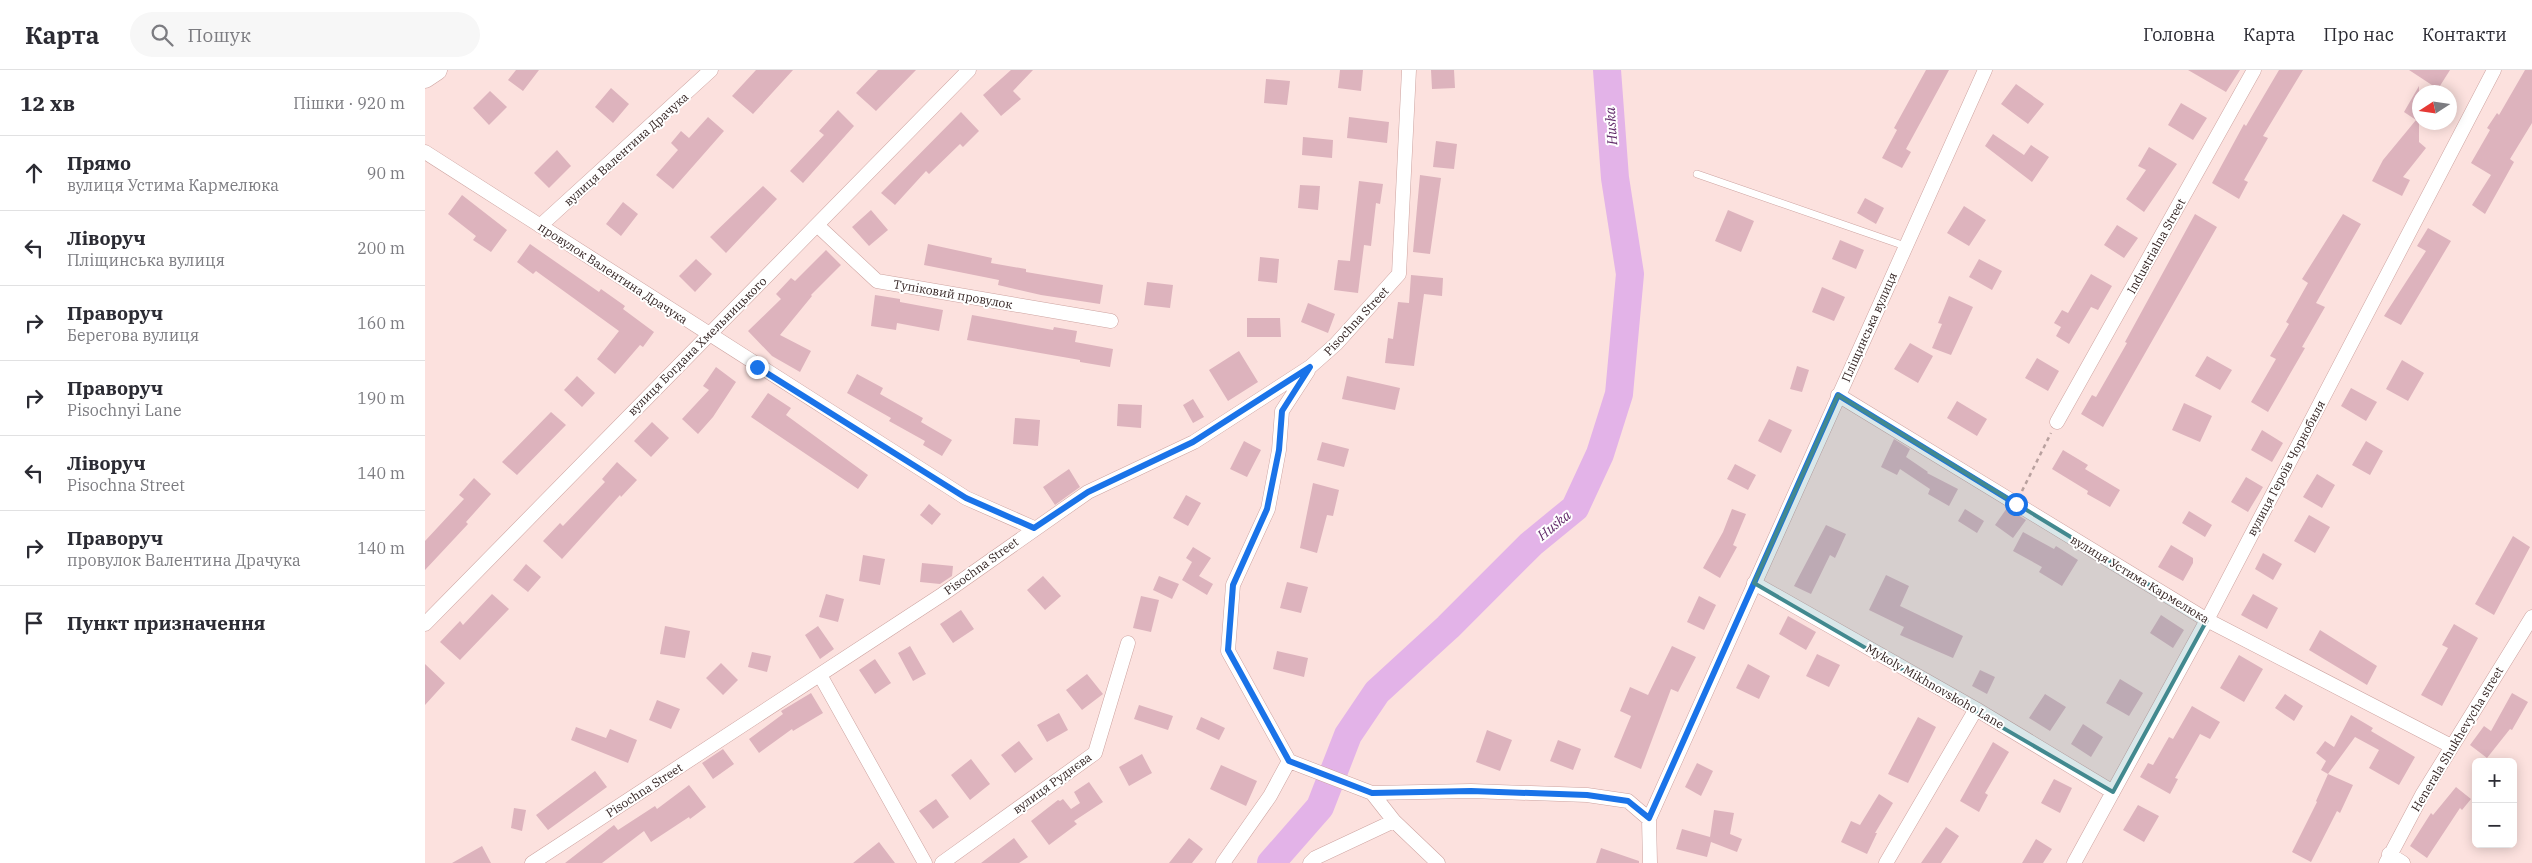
<!DOCTYPE html>
<html lang="uk">
<meta charset="utf-8">
<style>
body{margin:0;font-family:"IBM Plex Serif",serif;background:#f7f7f7;color:#2b2b33}
.controls{position:absolute;right:15px;bottom:15px;display:grid;overflow:hidden;border-radius:8px;box-shadow:0 2px 12px #0003}
.controls button{width:45px;height:45px;display:grid;place-items:center;padding:0;border:0;border-bottom:1px solid #e1e1e2;background:#fff;color:#2b2b33;font:25px sans-serif}
.compass{position:absolute;left:1987px;top:15px;width:45px;height:45px;border-radius:50%;background:#fff;box-shadow:0 2px 12px #0003;rotate:258deg}
.stop{position:absolute;width:15px;height:15px;margin:-11px;border:4px solid #1a73e8;border-radius:50%;background:#fff}
.stop.end{background:#1a73e8;border-color:#fff;box-shadow:0 1px 5px #0008}
.list{margin:0;padding:0;list-style:none}
h2{display:flex;justify-content:space-between;align-items:center;height:65px;margin:0;padding:0 20px;font-size:21px}
h2 small{font-size:16px;font-weight:400;color:#7c7c81}
.list li{display:grid;grid-template-columns:32px 1fr auto;gap:15px;align-items:center;box-sizing:border-box;height:75px;padding:0 20px;border-top:1px solid #e1e1e2}
.list b{display:block;font-size:19px;white-space:nowrap}
.list p{margin:0;font-size:16px;white-space:nowrap;color:#7c7c81}
.list em{font-size:16px;font-style:normal;color:#7c7c81}
.icon{flex:none;width:28px;height:28px;fill:none;stroke:currentColor;stroke-width:2;stroke-linecap:round;stroke-linejoin:round}
.map{position:relative;flex:none;width:2107px;height:793px;overflow:hidden}
header{display:flex;align-items:center;gap:30px;box-sizing:border-box;height:70px;padding:0 25px;background:#fff;border-bottom:1px solid #e1e1e2}
header strong{font-size:24px}
nav{display:flex;gap:28px;margin-inline-start:auto;font-size:18px}
.search{width:350px;height:45px;background:#f7f7f7;display:flex;align-items:center;gap:12px;box-sizing:border-box;padding:0 18px;border-radius:28px;color:#7c7c81;font-size:19px}
main{display:flex}
aside{flex:1;background:#fff}
.map>svg:first-child{display:block}
</style>
<header>
<strong>Карта</strong>
<div class="search"><svg class="icon" aria-label="search" viewBox="0 0 24 24"><circle cx="10" cy="10" r="6"/><path d="M15 15l6 6"/></svg>Пошук</div>
<nav><a>Головна</a><a>Карта</a><a>Про нас</a><a>Контакти</a></nav>
</header>
<main>
<aside>
<h2>12 хв<small>Пішки · 920 m</small></h2>
<ul class="list">
<li><svg class="icon" aria-label="ahead" viewBox="0 0 24 24"><path d="M12 20V5M6 11l6-6 6 6"/></svg><div><b>Прямо</b><p>вулиця Устима Кармелюка</p></div><em>90 m</em></li>
<li><svg class="icon" aria-label="left" viewBox="0 0 24 24"><path d="M17 20v-9H6M10 6l-5 5 5 5"/></svg><div><b>Ліворуч</b><p>Пліщинська вулиця</p></div><em>200 m</em></li>
<li><svg class="icon" aria-label="right" viewBox="0 0 24 24"><path d="M7 20v-9h11M14 6l5 5-5 5"/></svg><div><b>Праворуч</b><p>Берегова вулиця</p></div><em>160 m</em></li>
<li><svg class="icon" aria-label="right" viewBox="0 0 24 24"><path d="M7 20v-9h11M14 6l5 5-5 5"/></svg><div><b>Праворуч</b><p>Pisochnyi Lane</p></div><em>190 m</em></li>
<li><svg class="icon" aria-label="left" viewBox="0 0 24 24"><path d="M17 20v-9H6M10 6l-5 5 5 5"/></svg><div><b>Ліворуч</b><p>Pisochna Street</p></div><em>140 m</em></li>
<li><svg class="icon" aria-label="right" viewBox="0 0 24 24"><path d="M7 20v-9h11M14 6l5 5-5 5"/></svg><div><b>Праворуч</b><p>провулок Валентина Драчука</p></div><em>140 m</em></li>
<li><svg class="icon" aria-label="arrive" viewBox="0 0 24 24"><path d="M6 21V4h12l-3 4 3 4H6"/></svg><div><b>Пункт призначення</b></div></li>
</ul>
</aside>
<div class="map">
<svg width="2107" height="793" viewBox="0 0 2107 793">
<rect width="100%" height="100%" fill="#fce1de"/>
<g fill="none" stroke-linecap="round" stroke-linejoin="round">
<!-- river -->
<path stroke="#e3b3e8" stroke-width="28" d="M846 793 895 737 923 665 952 622 1023 557 1106 474 1150 438 1175 384 1194 324 1205 204 1190 108 1182 0"/>
</g>
<!-- building -->
<path fill="#ddb3bd" d="M91 0H114L98 21 83 10Z
M331 0H368L328 44 307 26Z
M453 0H491L451 41 431 23Z
M586 0H608L588 21 596 29 576 46 558 25Z
M915 0H938L936 21 913 18Z
M1006 0H1029L1030 18 1007 19Z
M1501 0H1524L1481 79 1486 82 1477 98 1457 88 1472 60 1469 58Z
M1763 0H1815L1801 22Z
M1854 0H1878L1838 66 1843 68 1819 110 1823 112 1814 129 1787 113 1819 54 1821 56Z
M1984 0H2025L2013 19Z
M2100 0H2107V53L2085 89 2089 92 2060 144 2047 135 2066 105 2046 93 2065 60 2062 58 2072 43 2074 45Z
M841 9 865 11 862 35 839 33Z
M1591 14 1619 34 1603 54 1576 34Z
M1994 16V72L2001 78 1978 107 1985 110 1977 126 1947 111 1958 90 1991 50 1979 42Z
M186 18 204 34 188 53 170 37Z
M65 21 82 37 64 55 48 38Z
M1756 33 1782 48 1768 70 1743 55Z
M413 40 429 56 378 113 365 101 399 65 394 61Z
M536 42 554 61 538 77 535 74 504 104 501 101 470 135 456 123Z
M283 47 299 61 248 119 231 105 253 80 246 73 256 61 264 68Z
M924 47 964 52 962 73 922 68Z
M1568 64 1599 85 1606 75 1624 87 1607 112 1560 76Z
M878 67 908 70 907 88 877 85Z
M1011 71 1032 74 1029 99 1008 97Z
M1724 77 1752 94 1719 142 1701 129 1721 100 1713 96Z
M132 80 146 96 124 118 109 103Z
M995 105 1016 108 1005 184 988 182Z
M934 111 958 114 955 134 951 133 946 176 939 175 933 223 909 220 913 190 925 191Z
M875 115 895 116 893 140 873 138Z
M338 116 352 129 301 183 285 167Z
M37 125 82 160 66 182 48 170 51 166 23 144Z
M1440 128 1459 138 1451 154 1432 143Z
M198 132 213 144 196 166 181 154Z
M1539 136 1561 150 1544 176 1522 163Z
M446 140 463 160 444 176 427 157Z
M1303 140 1329 151 1316 182 1290 171Z
M1770 144 1792 157 1678 357 1656 344 1667 325 1671 327 1702 273 1700 272Z
M1918 144 1936 154 1891 233 1900 237 1877 277 1880 278 1843 342 1826 332 1851 289 1845 286 1864 254 1861 252 1883 213 1877 209Z
M1692 155 1713 168 1699 188 1679 175Z
M2003 158 2026 171 1976 255 1959 246 2001 181 1992 176Z
M1415 170 1439 180 1431 199 1407 189Z
M105 174 174 222 176 219 200 236 198 239 229 262 218 277 215 275 190 304 172 289 194 261 111 201 108 204 92 192Z
M503 174 567 188 566 193 601 199V202L678 215 675 234 616 225 573 215 574 210 499 195Z
M401 180 416 195 386 225 387 226 355 265 386 281 375 302 347 286 323 261 356 229 351 224 366 208 370 211Z
M835 187 854 189 852 213 833 211Z
M271 189 287 204 270 222 254 206Z
M1554 189 1577 201 1567 220 1544 207Z
M1666 204 1687 216 1673 240 1666 237 1644 274 1631 266 1636 257 1629 253 1637 240 1643 243Z
M986 205 1018 208 1017 226 999 224 989 296 960 293 963 268 968 269 973 232 984 233Z
M722 212 748 215 745 238 719 235Z
M1397 217 1420 227 1409 251 1387 242Z
M450 225 475 229V232L518 240 514 261 472 253 471 260 446 256Z
M1524 226 1548 237 1526 285 1507 278 1517 254 1513 253Z
M883 233 910 244 903 263 876 252Z
M547 245 628 260 629 257 652 261 650 272 688 279 685 297 655 292V290L542 270Z
M822 248H855L856 267H822Z
M1485 273 1508 286 1493 313 1469 299Z
M814 281 833 312 803 331 784 300Z
M1782 286 1807 300 1795 320 1770 306Z
M1612 288 1634 301 1623 321 1600 308Z
M1977 290 1999 303 1983 331 1961 319Z
M1372 296 1384 300 1377 322 1365 319Z
M291 297 311 312 288 347 273 364 257 349 284 320 278 316Z
M432 304 458 318 455 324 498 348 496 352 527 370 517 386 498 375 500 371 464 351 466 348 422 323Z
M152 306 170 323 157 337 139 320Z
M922 306 975 318 970 340 917 329Z
M1926 318 1952 332 1941 351 1916 336Z
M343 323 366 338 361 345 443 405 433 419 326 347Z
M768 329 779 347 768 353 758 335Z
M1532 331 1562 349 1552 366 1522 348Z
M1759 333 1787 346 1775 372 1747 360Z
M693 334 717 335 716 358 692 356Z
M126 342 141 355 92 405 77 392Z
M590 348 615 350 613 376 588 374Z
M1344 349 1367 360 1356 383 1333 371Z
M227 352 244 368 226 387 209 371Z
M1837 360 1858 373 1847 392 1826 380Z
M1469 369 1485 379 1481 387 1503 402 1502 403 1533 419 1524 436 1503 424 1505 419 1475 399 1472 405 1456 397Z
M819 371 836 380 822 407 805 399Z
M1941 371 1958 381 1945 405 1927 395Z
M897 372 924 379 919 397 892 390Z
M1638 380 1663 395 1660 399 1695 420 1685 437 1662 424 1663 421 1627 399Z
M192 392 212 410 196 427 195 425 137 489 118 471 135 453 138 456 180 412 177 409Z
M1310 394 1331 405 1323 420 1302 409Z
M644 399 655 417 630 435 618 417Z
M1892 404 1910 415 1897 438 1878 427Z
M1821 407 1838 417 1823 442 1806 432Z
M49 408 66 424 41 452 43 454 0 500V471L39 429 34 425Z
M888 413 914 420 908 446 902 445 892 483 875 478Z
M761 425 776 433 763 456 748 448Z
M504 434 516 444 507 455 495 445Z
M1582 438 1601 450 1588 468 1570 455Z
M1307 439 1321 444 1308 475 1312 477 1295 508 1278 498 1298 462Z
M1540 439 1559 451 1552 463 1533 451Z
M1764 441 1787 455 1780 467 1757 453Z
M1884 445 1905 457 1890 483 1869 471Z
M1401 455 1421 464 1410 488 1405 485 1386 524 1369 516Z
M1598 462 1629 479 1631 476 1653 490 1637 516 1614 502 1617 497 1588 481Z
M2088 466 2105 477 2069 545 2050 534Z
M1746 475 1768 488V493L1758 511 1733 497Z
M768 477 786 488 774 506 788 514 782 525 757 510 767 492 761 488Z
M1838 483 1857 494 1848 510 1830 499Z
M438 485 460 489 455 515 434 511Z
M497 493 528 496 527 506 515 514 495 512Z
M101 494 116 507 103 522 88 510Z
M1461 505 1484 516 1475 536 1538 566 1528 588 1475 565 1479 557 1444 540Z
M618 506 636 526 620 540 602 520Z
M734 506 754 514 747 529 728 520Z
M862 512 883 517 876 543 855 538Z
M67 524 84 539 35 590 15 572 35 551 38 555Z
M401 524 419 529 413 552 394 547Z
M1828 524 1853 538 1842 559 1816 545Z
M716 526 734 530 726 562 708 558Z
M1274 526 1291 535 1279 560 1262 552Z
M536 540 549 559 528 573 515 554Z
M1736 545 1759 560 1748 578 1725 563Z
M1363 546 1391 562 1381 580 1354 564Z
M2029 554 2053 568 2017 636 1996 625 2023 578 2017 575Z
M240 556 265 561 260 588 235 584Z
M393 556 409 579 395 589 380 565Z
M1895 560 1952 596 1942 615 1884 580Z
M485 576 501 604 488 611 473 583Z
M1247 576 1271 587 1253 622 1246 619 1216 699 1189 687 1206 646 1195 641 1205 617 1223 625Z
M852 581 883 588 879 607 848 599Z
M327 582 346 586 342 602 323 597Z
M1392 584 1415 595 1404 617 1381 606Z
M1814 585 1838 599 1819 632 1795 618Z
M450 589 466 613 450 624 434 600Z
M296 593 313 610 298 625 281 608Z
M0 594 20 613 0 635Z
M1323 594 1345 606 1334 629 1311 618Z
M1555 600 1570 607 1562 624 1547 616Z
M662 604 678 624 657 640 641 620Z
M1695 609 1718 623 1704 646 1681 633Z
M386 623 398 643 368 661 367 659 334 683 324 669 358 644 356 641Z
M2087 623 2103 632 2087 660 2085 659 2062 688 2045 675 2059 656 2066 661Z
M1620 624 1641 637 1625 661 1604 648Z
M1860 624 1878 636 1869 651 1850 638Z
M232 630 255 639 246 659 224 650Z
M714 635 748 646 743 660 709 649Z
M1767 636 1795 652 1785 669 1775 664 1750 708 1753 709 1745 724 1715 707 1723 693 1728 695 1744 667 1748 669Z
M634 643 643 660 622 672 612 655Z
M1926 645 1948 658 1946 661 1990 687 1974 715 1944 698 1954 680 1930 667 1903 704 1896 700 1901 691 1891 683 1900 671 1909 677Z
M776 647 800 658 794 670 771 659Z
M1493 647 1511 657 1483 713 1463 704Z
M1658 654 1678 667 1666 687 1646 674Z
M151 657 181 668 185 659 212 670 203 693 146 670Z
M1062 660 1087 670 1075 701 1051 692Z
M1133 670 1156 679 1148 700 1125 691Z
M594 671 608 689 590 703 576 685Z
M1568 672 1584 682 1560 723 1563 725 1554 742 1535 731Z
M298 679 309 694 288 709 277 693Z
M717 684 727 703 704 716 694 697Z
M546 689 565 714 545 730 526 705Z
M1272 693 1288 701 1276 726 1260 717Z
M796 695 832 711 821 736 785 719Z
M170 701 182 717 123 760 111 745Z
M1903 704 1928 715 1915 743 1912 741 1886 792 1867 782 1892 732 1891 731Z
M1629 709 1647 718 1635 743 1616 733Z
M664 712 678 732 649 751 652 754 624 775 606 751 633 730 635 731 638 729 646 739 655 733 649 722Z
M264 715 281 737 265 749 264 747 226 772 219 761 177 793H140L189 755 193 760 230 736 232 739Z
M2031 717 2046 729 2037 740 2035 738 2002 788 1985 776 2006 743 2008 745Z
M1454 724 1468 733 1450 763H1452L1442 784 1416 772 1426 751 1435 755Z
M511 729 524 747 508 759 494 741Z
M1713 735 1734 746 1719 772 1698 760Z
M89 738 101 740 97 761 86 758Z
M1289 740 1309 743 1305 764 1317 769 1312 782 1286 772 1282 787 1251 779 1257 759 1285 767Z
M1521 757 1534 766 1516 793H1496Z
M589 768 603 787 594 793H556Z
M764 768 778 779 767 793H744Z
M1611 769 1627 779 1618 793H1597Z
M454 772 470 793H428Z
M57 776 66 793H27Z
M1176 778 1214 791V793H1171Z"/>
<g fill="none" stroke-linecap="round" stroke-linejoin="round">
<defs>
<path id="lane" d="M1272 104 1480 176"/>
<path id="street" d="M0 82 541 428 609 458
M392 155 452 211 686 251
M115 156 286 0
M1413 325 1782 550 2026 676
M1632 352 1829 0
M1329 513 1551 639 1688 722
M0 554 544 0
M395 605 500 793
M864 691 803 581 808 515 843 439 854 380 857 341 883 301
M864 691 947 723 1046 721 1162 725 1203 731 1224 749
M947 723 969 751 1013 793
M1964 784 1978 793
M107 793 518 524 663 422 769 372 885 297 911 274 974 204 984 0
M517 793 670 683 703 573
M798 793 845 726 864 691
M885 793 890 788 969 751
M1225 793 1224 749 1560 0
M1461 793 1551 639
M1649 793 1782 550 2069 0
M1961 793 1997 725 2107 547"/>
<path id="secondary" d="M0 8 12 0"/>
</defs>
<!-- lane casing -->
<use href="#lane" stroke="#cda3a0" stroke-width="8"/>
<!-- street casing -->
<use href="#street" stroke="#cda3a0" stroke-width="15"/>
<!-- secondary casing -->
<use href="#secondary" stroke="#cda3a0" stroke-width="21"/>
<!-- path -->
<path stroke="#b9a19f" stroke-width="2.5" stroke-dasharray="4 4" stroke-linecap="butt" d="M1597 421 1626 363"/>
<!-- lane -->
<use href="#lane" stroke="#fff" stroke-width="7"/>
<!-- street -->
<use href="#street" stroke="#fff" stroke-width="14"/>
<!-- secondary -->
<use href="#secondary" stroke="#fff" stroke-width="20"/>
</g>
<g fill="none" stroke-linecap="round" stroke-linejoin="round">
<!-- route -->
<path stroke="#1a73e8" stroke-width="6" d="M332 297 541 428 609 458 663 422 768 372 885 297 857 341 854 380 842 439 808 515 803 580 864 691 947 723 1046 721 1162 725 1203 731 1224 748 1413 325 1591 434"/>
</g>
<!-- marked area -->
<path fill="#42898f" fill-opacity="0.2" stroke="#42898f" stroke-width="4" stroke-linejoin="round" d="M1413 325 1782 550 1688 722 1329 513Z"/>
<g text-anchor="middle" dominant-baseline="central" stroke-width="4" stroke-linejoin="round" paint-order="stroke">
<!-- street labels -->
<g font-size="12" fill="#342423" stroke="#fff">
<text transform="translate(201 79) rotate(-42)">вулиця Валентина Драчука</text>
<text transform="translate(1731 176) rotate(-61)">Industrialna Street</text>
<text transform="translate(188 203) rotate(33)">провулок Валентина Драчука</text>
<text transform="translate(528 224) rotate(10)">Тупіковий провулок</text>
<text transform="translate(931 251) rotate(-47)">Pisochna Street</text>
<text transform="translate(1444 257) rotate(-66)">Пліщинська вулиця</text>
<text transform="translate(272 276) rotate(-45)">вулиця Богдана Хмельницького</text>
<text transform="translate(1861 398) rotate(-62)">вулиця Героїв Чорнобиля</text>
<text transform="translate(556 496) rotate(-36)">Pisochna Street</text>
<text transform="translate(1715 509) rotate(31)">вулиця Устима Кармелюка</text>
<text transform="translate(1510 616) rotate(30)">Mykoly Mikhnovskoho Lane</text>
<text transform="translate(2032 669) rotate(-59)">Henerala Shukhevycha street</text>
<text transform="translate(627 713) rotate(-36)">вулиця Руднєва</text>
<text transform="translate(219 720) rotate(-33)">Pisochna Street</text>
</g>
<!-- water labels -->
<g font-size="14" font-style="italic" fill="#612a69" stroke="#fff">
<text transform="translate(1186 56) rotate(-94)">Huska</text>
<text transform="translate(1129 455) rotate(-39)">Huska</text>
</g>
</g>
</svg>
<div class="controls">
<button>+</button>
<button>−</button>
</div>
<svg class="compass" viewBox="-18 -18 36 36"><path d="M0-13l5 13h-10z" fill="#e53935"/><path d="M0 13l5-13h-10z" fill="#7c7c81"/></svg>
<div class="stop" style="left:1591px;top:434px"></div>
<div class="stop end" style="left:332px;top:297px"></div>
</div>
</main>
